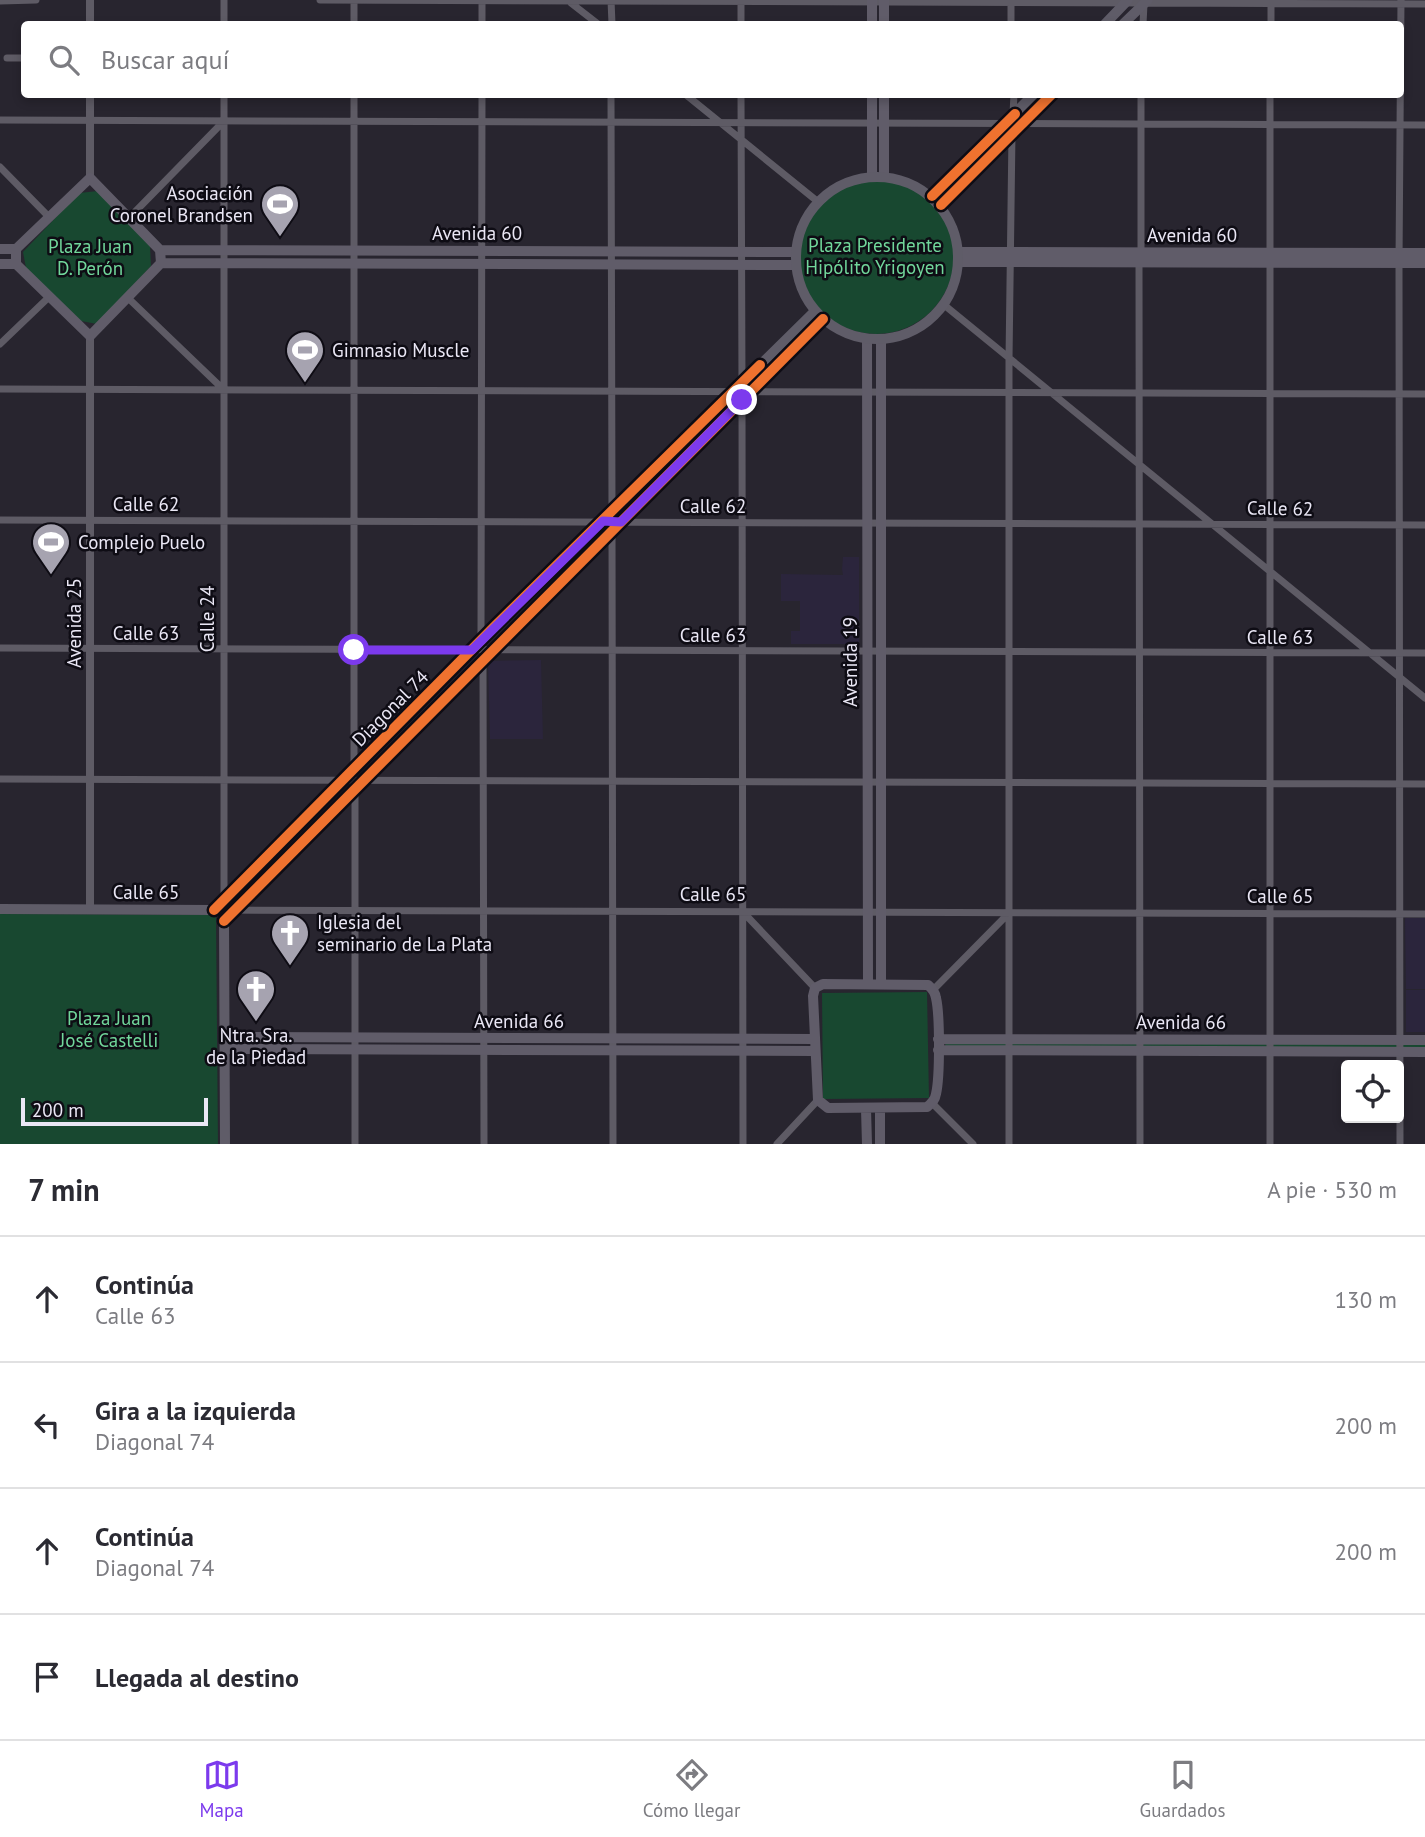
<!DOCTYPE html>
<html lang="es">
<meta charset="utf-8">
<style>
body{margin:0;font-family:"PT Sans",sans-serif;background:#f2f2f3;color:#2b2b33}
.controls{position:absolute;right:21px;bottom:21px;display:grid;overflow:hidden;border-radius:7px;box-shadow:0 4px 10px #0003}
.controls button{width:63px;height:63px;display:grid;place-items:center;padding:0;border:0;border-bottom:2px solid #e1e1e2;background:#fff;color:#2b2b33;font:35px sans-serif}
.scale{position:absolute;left:21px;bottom:18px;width:187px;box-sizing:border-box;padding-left:7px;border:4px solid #eae7f5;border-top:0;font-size:19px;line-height:24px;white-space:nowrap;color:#eae7f5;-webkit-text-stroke:5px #0e0c14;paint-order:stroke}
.stop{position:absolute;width:21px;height:21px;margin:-16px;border:5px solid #7c3aed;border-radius:50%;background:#fff}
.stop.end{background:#7c3aed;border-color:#fff;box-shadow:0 2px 7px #0008}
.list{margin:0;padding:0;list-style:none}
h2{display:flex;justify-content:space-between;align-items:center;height:91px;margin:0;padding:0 28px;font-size:30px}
h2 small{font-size:23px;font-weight:400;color:#7c7c81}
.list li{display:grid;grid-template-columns:46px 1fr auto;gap:21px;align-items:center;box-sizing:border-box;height:126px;padding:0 28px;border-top:2px solid #e1e1e2}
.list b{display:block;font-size:26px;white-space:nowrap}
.list p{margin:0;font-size:23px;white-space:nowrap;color:#7c7c81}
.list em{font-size:23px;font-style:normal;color:#7c7c81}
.icon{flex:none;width:38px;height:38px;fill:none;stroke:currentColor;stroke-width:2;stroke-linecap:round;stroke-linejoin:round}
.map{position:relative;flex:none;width:1425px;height:1144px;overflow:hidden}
.search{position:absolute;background:#fff;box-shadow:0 4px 10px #0003;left:21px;right:21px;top:21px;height:77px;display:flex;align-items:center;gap:18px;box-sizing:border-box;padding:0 24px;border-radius:7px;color:#7c7c81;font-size:26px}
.sheet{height:595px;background:#fff}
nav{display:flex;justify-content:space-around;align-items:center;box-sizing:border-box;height:98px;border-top:2px solid #e1e1e2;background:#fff;font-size:19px;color:#7c7c81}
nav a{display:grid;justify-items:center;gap:4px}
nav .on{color:#7c3aed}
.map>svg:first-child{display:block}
</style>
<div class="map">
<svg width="1425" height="1144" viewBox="0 0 1425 1144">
<rect width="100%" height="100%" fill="#28252f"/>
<!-- built -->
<path fill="#2b253c" d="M843 557H859V644H791V631H800V601H781V574L843 575 842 569Z
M541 660 543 739H490L488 661Z
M1405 918H1425V989H1406Z
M1406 990H1425V1032H1406Z"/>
<!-- green -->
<path fill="#184830" d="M798 256a78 78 0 1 1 156 0a78 78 0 1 1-156 0Z
M98 191 150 246 151 266 97 324 81 321 26 268 23 252 79 193Z
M0 914 216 915 218 1144H0Z
M927 992 929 1098 823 1099 822 993Z
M948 1041 1425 1043V1048H948L945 1045Z"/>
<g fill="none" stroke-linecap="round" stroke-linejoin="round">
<!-- minor -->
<path stroke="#5e5b65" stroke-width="7" d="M224 0V24
M320 0 1425 4
M354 0V24
M611 0 612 24
M741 0V24
M0 1 36 0
M1011 1V24
M571 3 598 24
M482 24V0
M1143 24 1144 4
M1271 24V1
M7 58H24
M224 94V899
M354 94V769
M611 94 612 510
M685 94 817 201
M741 94 742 384
M1013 114 1014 94
M0 120 1425 125
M0 167 49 217
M129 218 224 121
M127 297 224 390
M943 304 1425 698
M0 344 49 297
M0 389 1425 394
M742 400 743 1144
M0 520 1425 525
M612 529 613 1144
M481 639 482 94
M0 648 1425 653
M483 662 484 1144
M0 779 1425 784
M355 788V1144
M215 910 1425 914
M743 912 815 988
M934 989 1009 913
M932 1103 973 1144
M777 1144 818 1100
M1009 1144V359L1012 133
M1140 1144 1139 262 1141 252V94
M1270 1144V94
M1400 1144 1399 263 1401 0"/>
<!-- tertiary -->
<path stroke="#5e5b65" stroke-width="8" d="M90 0V24
M90 94V178
M90 336V910"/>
<!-- secondary -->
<path stroke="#605c69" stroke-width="10" d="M872 0V24
M884 24V0
M872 94V175
M884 94V174
M90 178 160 250 161 263 90 336 16 264V249Z
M0 249H16
M160 250 795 252
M960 252 1425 253
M960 262 1425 263
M161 263 795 265
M0 264H16
M867 340 868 984
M881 340V984
M823 984 928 985C933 989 935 992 936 998 940 1015 940 1077 936 1094 935 1100 932 1103 927 1107L828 1108 818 1100 813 996 815 988Z
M225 1037 814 1039
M938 1039 1425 1040
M225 1049 814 1051
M938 1050 1425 1052
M866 1109 867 1144
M880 1109V1144"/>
<!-- primary -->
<path stroke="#5f5c68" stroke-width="10" d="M1105 24 1128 0
M1123 24 1148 0
M796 258a81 81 0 1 1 162 0a81 81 0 1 1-162 0Z
M932 196 1034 94
M941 205 1052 94
M0 909 214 910 495 626 815 311
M225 1144 224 921 823 319"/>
<defs>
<path id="cycleway" d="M932 196 1015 114
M941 205 1052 94
M214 910 495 626 760 365
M224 921 823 319"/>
</defs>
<!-- cycleway casing -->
<use href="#cycleway" stroke="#0e0c14" stroke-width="15"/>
<!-- cycleway -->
<use href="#cycleway" stroke="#ef722f" stroke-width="10"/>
</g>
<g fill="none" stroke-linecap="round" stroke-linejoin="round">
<!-- route -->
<path stroke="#7c3aed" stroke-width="9" d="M354 650H472L603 521 621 522 742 400"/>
</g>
<!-- icons -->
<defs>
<symbol id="stadium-pin" viewBox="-11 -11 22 30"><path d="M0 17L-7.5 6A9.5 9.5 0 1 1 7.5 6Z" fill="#a6a3b0" stroke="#0e0c14"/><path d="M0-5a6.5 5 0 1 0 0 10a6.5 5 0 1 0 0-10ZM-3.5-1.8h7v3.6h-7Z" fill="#fff"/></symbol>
<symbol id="church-pin" viewBox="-11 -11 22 30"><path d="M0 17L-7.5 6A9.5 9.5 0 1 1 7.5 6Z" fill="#a6a3b0" stroke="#0e0c14"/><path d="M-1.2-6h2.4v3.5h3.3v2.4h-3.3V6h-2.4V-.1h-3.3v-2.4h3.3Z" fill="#fff"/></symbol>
</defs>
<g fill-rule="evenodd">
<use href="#stadium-pin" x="258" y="182" width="44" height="60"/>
<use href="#stadium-pin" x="283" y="328" width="44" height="60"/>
<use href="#stadium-pin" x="29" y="520" width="44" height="60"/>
<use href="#church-pin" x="268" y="911" width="44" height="60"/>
<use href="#church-pin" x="234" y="967" width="44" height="60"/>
</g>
<g text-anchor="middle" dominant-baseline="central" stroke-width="5" stroke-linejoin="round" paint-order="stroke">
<!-- poi labels -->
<g font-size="19" fill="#eae7f5" stroke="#0e0c14" text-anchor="start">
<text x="253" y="193" text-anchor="end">Asociación<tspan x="253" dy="22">Coronel Brandsen</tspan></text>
<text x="332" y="350">Gimnasio Muscle</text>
<text x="78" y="542">Complejo Puelo</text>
<text x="317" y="922">Iglesia del<tspan x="317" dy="22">seminario de La Plata</tspan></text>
<text x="256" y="1035" text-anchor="middle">Ntra. Sra.<tspan x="256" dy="22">de la Piedad</tspan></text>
</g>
<!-- street labels -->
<g font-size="19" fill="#eae7f5" stroke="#0e0c14">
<text x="477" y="233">Avenida 60</text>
<text x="1192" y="235">Avenida 60</text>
<text x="146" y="504">Calle 62</text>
<text x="713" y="506">Calle 62</text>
<text transform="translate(1280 508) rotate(1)">Calle 62</text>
<text transform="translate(207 619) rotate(-90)">Calle 24</text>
<text transform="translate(74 623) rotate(-90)">Avenida 25</text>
<text x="146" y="633">Calle 63</text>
<text x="713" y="635">Calle 63</text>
<text x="1280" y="637">Calle 63</text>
<text transform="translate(850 662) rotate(-90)">Avenida 19</text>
<text transform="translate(390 708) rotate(-45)">Diagonal 74</text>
<text x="146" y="892">Calle 65</text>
<text x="713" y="894">Calle 65</text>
<text x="1280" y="896">Calle 65</text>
<text x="519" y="1021">Avenida 66</text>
<text x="1181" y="1022">Avenida 66</text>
</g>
<!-- park labels -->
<g font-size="19" fill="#71d79b" stroke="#0e0c14">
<text x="875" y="245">Plaza Presidente<tspan x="875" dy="22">Hipólito Yrigoyen</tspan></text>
<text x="90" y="246">Plaza Juan<tspan x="90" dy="22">D. Perón</tspan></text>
<text x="109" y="1018">Plaza Juan<tspan x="109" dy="22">José Castelli</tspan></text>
</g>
</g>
</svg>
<div class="controls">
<button><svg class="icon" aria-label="locate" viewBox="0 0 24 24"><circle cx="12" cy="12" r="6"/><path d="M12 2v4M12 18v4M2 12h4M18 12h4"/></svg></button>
</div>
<div class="scale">200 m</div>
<div class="stop" style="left:354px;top:650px"></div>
<div class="stop end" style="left:742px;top:400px"></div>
<div class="search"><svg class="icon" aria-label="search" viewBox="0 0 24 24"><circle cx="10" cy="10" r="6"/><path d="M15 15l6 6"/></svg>Buscar aquí</div>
</div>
<section class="sheet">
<h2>7 min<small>A pie · 530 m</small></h2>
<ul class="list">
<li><svg class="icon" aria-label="ahead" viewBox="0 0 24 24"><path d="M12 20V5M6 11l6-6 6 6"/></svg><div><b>Continúa</b><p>Calle 63</p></div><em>130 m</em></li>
<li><svg class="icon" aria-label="left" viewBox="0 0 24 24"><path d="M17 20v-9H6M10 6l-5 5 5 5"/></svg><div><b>Gira a la izquierda</b><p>Diagonal 74</p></div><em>200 m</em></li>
<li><svg class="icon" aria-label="ahead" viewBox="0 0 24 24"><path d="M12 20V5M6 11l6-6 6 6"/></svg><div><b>Continúa</b><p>Diagonal 74</p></div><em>200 m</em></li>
<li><svg class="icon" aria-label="arrive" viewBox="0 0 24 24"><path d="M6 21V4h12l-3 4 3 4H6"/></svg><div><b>Llegada al destino</b></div></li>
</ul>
</section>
<nav>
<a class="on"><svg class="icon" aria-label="map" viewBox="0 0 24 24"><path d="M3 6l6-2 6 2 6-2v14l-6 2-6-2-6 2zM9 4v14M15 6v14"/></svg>Mapa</a>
<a><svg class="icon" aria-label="directions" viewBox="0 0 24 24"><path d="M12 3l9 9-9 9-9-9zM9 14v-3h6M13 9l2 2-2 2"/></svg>Cómo llegar</a>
<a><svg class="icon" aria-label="saved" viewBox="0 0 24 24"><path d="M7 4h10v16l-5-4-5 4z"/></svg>Guardados</a>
</nav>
